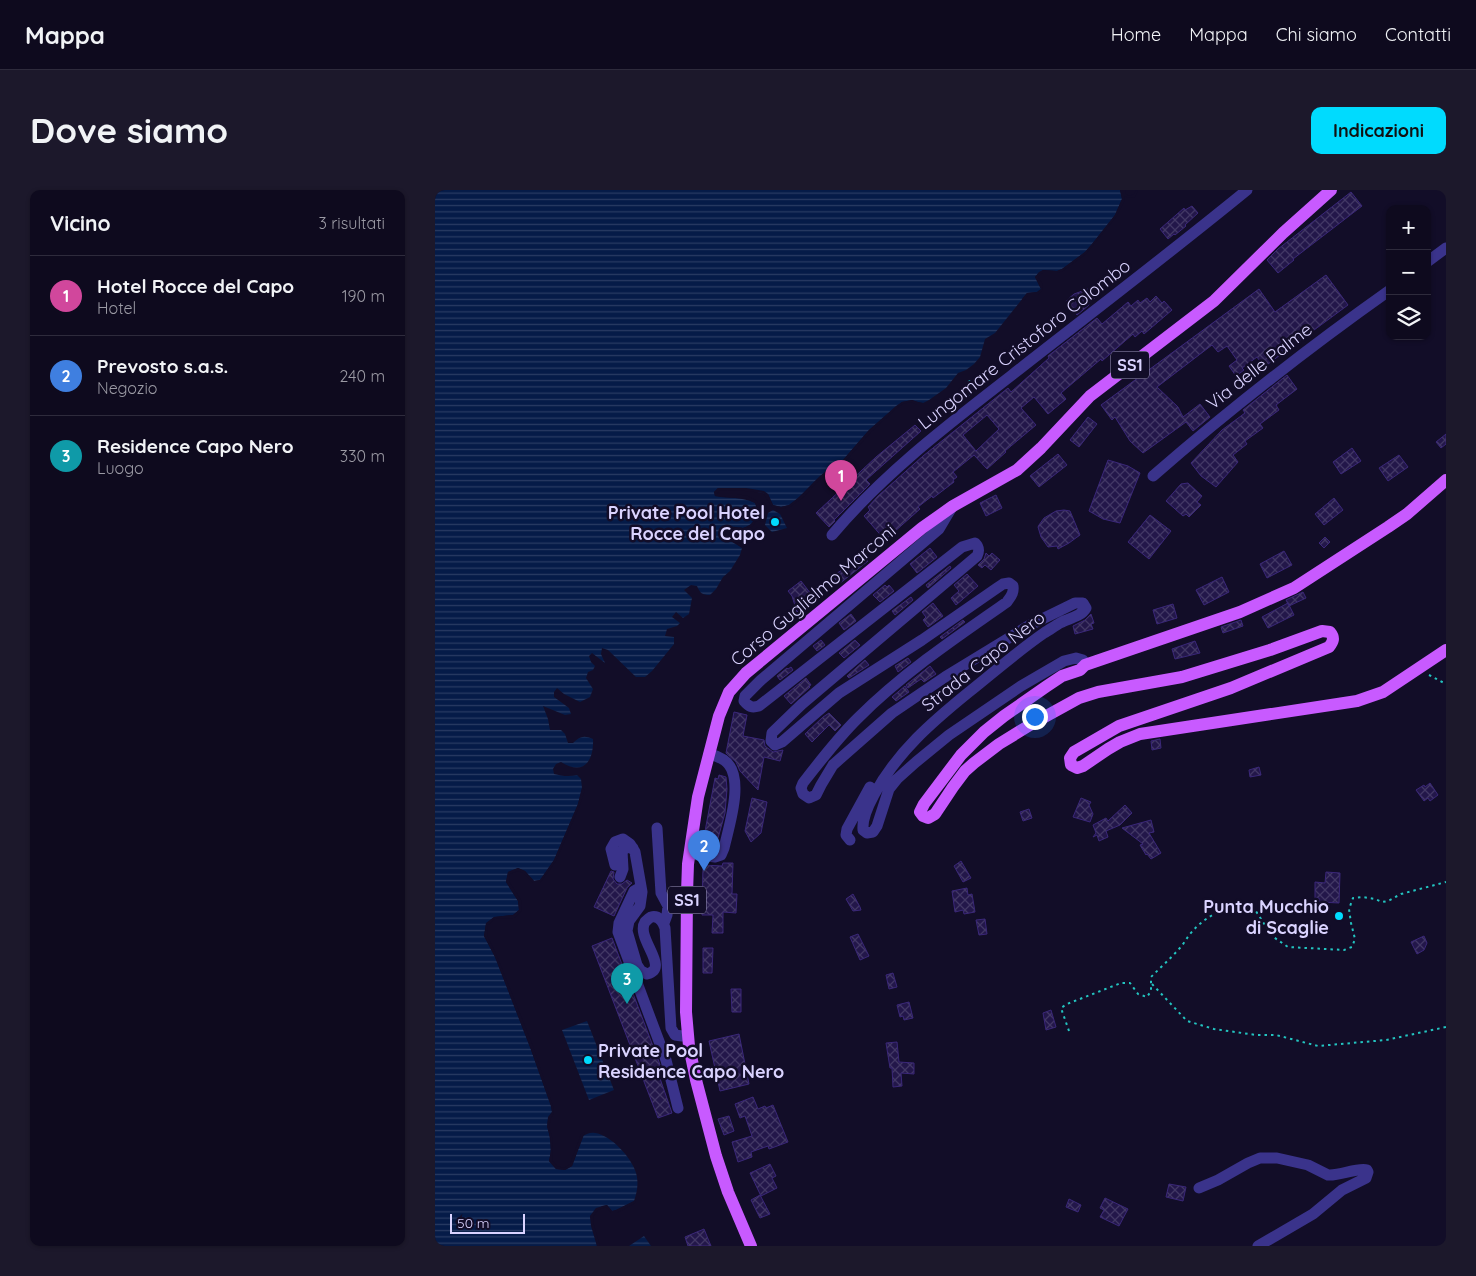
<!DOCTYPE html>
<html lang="it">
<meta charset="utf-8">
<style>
body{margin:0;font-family:Quicksand,sans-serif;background:#1c182b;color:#f1f3f6}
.controls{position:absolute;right:15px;top:15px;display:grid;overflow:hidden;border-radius:10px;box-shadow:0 1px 4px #0004}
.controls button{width:45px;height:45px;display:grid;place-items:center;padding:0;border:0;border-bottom:1px solid #2e2b3c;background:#0e0a1e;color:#f1f3f6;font:25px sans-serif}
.scale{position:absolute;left:15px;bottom:12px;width:75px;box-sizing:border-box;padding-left:5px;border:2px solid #dad3ff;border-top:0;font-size:14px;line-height:18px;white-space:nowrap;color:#dad3ff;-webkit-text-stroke:4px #120d28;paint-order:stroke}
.you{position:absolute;left:599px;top:526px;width:18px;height:18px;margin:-12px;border:4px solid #fff;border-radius:50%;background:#1a73e8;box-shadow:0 0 0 8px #1a73e833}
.badge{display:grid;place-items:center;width:32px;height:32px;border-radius:50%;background:#00dbfe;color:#fff;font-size:16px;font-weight:700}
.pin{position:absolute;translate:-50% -41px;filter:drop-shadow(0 1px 2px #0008)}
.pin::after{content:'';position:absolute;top:26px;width:18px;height:15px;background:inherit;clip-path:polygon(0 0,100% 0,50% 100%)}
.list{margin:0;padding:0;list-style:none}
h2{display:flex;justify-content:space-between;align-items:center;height:65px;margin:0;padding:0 20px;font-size:21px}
h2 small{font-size:16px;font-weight:400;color:#9b9aa4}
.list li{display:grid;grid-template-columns:32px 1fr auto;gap:15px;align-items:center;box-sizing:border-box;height:80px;padding:0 20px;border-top:1px solid #2e2b3c}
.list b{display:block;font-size:19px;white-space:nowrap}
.list p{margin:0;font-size:16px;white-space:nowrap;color:#9b9aa4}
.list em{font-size:16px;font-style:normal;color:#9b9aa4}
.icon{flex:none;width:28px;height:28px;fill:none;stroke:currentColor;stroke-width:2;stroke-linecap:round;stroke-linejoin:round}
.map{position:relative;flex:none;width:1011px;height:1056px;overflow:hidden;border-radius:10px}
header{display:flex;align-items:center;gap:30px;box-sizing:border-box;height:70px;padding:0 25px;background:#0e0a1e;border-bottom:1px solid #2e2b3c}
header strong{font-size:24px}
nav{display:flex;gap:28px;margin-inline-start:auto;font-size:18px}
.intro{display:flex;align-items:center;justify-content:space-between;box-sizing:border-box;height:120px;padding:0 30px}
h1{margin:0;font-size:35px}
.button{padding:12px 22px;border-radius:10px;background:#00dbfe;color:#111;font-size:18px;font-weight:700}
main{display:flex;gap:30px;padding:0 30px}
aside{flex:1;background:#0e0a1e;border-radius:10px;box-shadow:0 1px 4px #0004}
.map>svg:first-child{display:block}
</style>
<header>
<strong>Mappa</strong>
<nav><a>Home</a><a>Mappa</a><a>Chi siamo</a><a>Contatti</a></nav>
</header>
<div class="intro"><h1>Dove siamo</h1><a class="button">Indicazioni</a></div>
<main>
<aside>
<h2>Vicino<small>3 risultati</small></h2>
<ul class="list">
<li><span class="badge" style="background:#d1479c">1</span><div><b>Hotel Rocce del Capo</b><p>Hotel</p></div><em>190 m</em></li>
<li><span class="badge" style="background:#3f7fe0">2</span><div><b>Prevosto s.a.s.</b><p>Negozio</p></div><em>240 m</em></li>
<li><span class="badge" style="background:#0f9aa8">3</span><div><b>Residence Capo Nero</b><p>Luogo</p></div><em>330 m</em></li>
</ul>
</aside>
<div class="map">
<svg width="1011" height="1056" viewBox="0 0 1011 1056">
<defs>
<pattern id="water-rules" width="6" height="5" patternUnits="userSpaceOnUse" patternTransform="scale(1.25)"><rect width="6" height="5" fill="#051b48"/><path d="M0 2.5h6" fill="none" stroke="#293b63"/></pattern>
<pattern id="building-cross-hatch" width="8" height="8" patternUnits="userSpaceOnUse" patternTransform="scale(1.25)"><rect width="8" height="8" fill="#23174a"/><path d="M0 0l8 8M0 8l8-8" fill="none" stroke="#423865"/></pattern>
</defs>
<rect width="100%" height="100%" fill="#120d28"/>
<!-- water -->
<path fill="url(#water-rules)" d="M0 0H685L687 9 680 25 657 54 650 62 627 79 622 81 608 80 600 87 606 99 602 102 592 103 560 143 550 149 545 167 539 174 531 180 523 183 511 198 494 210 488 213 483 212 477 210 467 212 434 240 408 270 385 286 361 310 354 315 346 317 338 315 333 304 301 298H283L279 302 280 306C295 309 305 306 320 313 324 323 320 336 308 338 302 338 296 337 291 336L287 344C293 351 300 353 307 358L305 365 295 381 288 387 281 399 275 405C267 405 265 403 262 396L256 395 249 400 257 408 254 424 248 428 241 422 237 427 245 433 242 436 232 439 230 446 239 447V454L217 481 210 487H201L173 460 167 458 166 464 170 473 157 463 154 466 156 472 160 476 158 480 153 482 151 488 158 499 155 507 145 512 129 504 122 498 119 502V507L134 518 136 524 130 525 108 516 113 529 115 540H126L130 544 133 553H138C145 546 149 545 158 549 159 572 148 586 126 572L121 574 118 579 119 584C127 586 134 587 142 585L146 589 147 598 143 614 119 670 105 690 99 691 90 681 83 678 73 682 71 692 83 711 84 720 78 725 59 727 51 734 49 746 60 767 95 857 116 916 117 922C109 934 114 938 115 950 116 957 116 964 114 971L121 979 130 980 137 976 148 946C152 944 155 942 160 943 176 945 197 968 201 983 204 993 202 1002 199 1011L181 1020 177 1021 172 1015 167 1016 155 1026 162 1056H0Z
M338 320 345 324 352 338 337 342 330 335 333 323Z
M152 831 179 900 154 910 127 840Z
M209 1046 216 1056H194Z"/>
<!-- pier -->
<path fill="#120d28" d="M685 0H688V2V0H690L691 4 694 6 699 4 701 0 703 1 700 7 694 8 689 6 690 10 682 26 651 64 628 81 622 83H608L606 84 603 87 607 93 608 100 603 105H593L589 111 587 109 592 103 602 102 606 99 600 87 604 82 608 80 622 81 627 79 650 62 657 54 680 25 687 9Z
M477 210 483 212 488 213V215H482L476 212 468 214 462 218 436 242 410 272 394 282 381 293 370 306 355 317 346 319 337 317 328 303 301 300 284 301 282 304H302L313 306 322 311 326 319 323 328 318 336 309 340 293 339 290 343 294 348 302 351 309 357 307 358 301 353 292 350 287 344 291 336 309 338 316 334 321 327 323 319 320 313 312 309 280 306 279 302 283 298H311L329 301 333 304 338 315 346 317 354 315 368 304 379 292 392 280 408 270 434 240 461 216 467 212Z
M147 598 150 600 145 615 121 671 105 693H98L88 683 83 681 75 684 74 691 86 710 87 721 79 728 60 729 53 735 52 745 62 766 98 856 118 916 119 923 116 928 114 937 117 947 118 962 117 970 122 976 129 978 135 974 146 944 150 942 137 976 130 980 121 979 114 971 116 961 115 947 112 937 113 927 117 922 116 916 95 857 60 767 49 746 51 733 59 727 78 725 84 720 83 711 71 692 73 682 83 678 90 681 99 691 105 690 119 670 143 614Z
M199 1011H201L200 1013 182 1023H176L171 1017 163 1020 158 1027 159 1035 165 1056H162L156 1036 155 1026 161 1018 172 1015 177 1021 181 1020Z"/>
<!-- building -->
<path fill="url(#building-cross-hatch)" stroke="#3a2779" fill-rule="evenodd" d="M916 2 927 16 858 69 859 70 843 83 832 70 843 59Z
M757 16 763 23 750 35 751 36 740 45 739 44 733 49 725 39 749 18 750 20Z
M891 85 913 115 829 177 822 167 807 178 809 180 801 186 794 176 802 170 792 156 783 162 777 155 722 197 743 217 748 227 765 214 775 227 758 241 751 232 708 263 695 251 680 227 677 230 666 215 824 99 840 122Z
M653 99 660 108 653 113 654 115 642 125 631 111 639 104Z
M721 106 727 113 729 111 737 120 709 144 707 141 700 147 698 144 667 171 666 169 626 203 631 209 613 224 599 207 586 218 601 235 570 261 571 262 552 279 539 265 518 282 522 287 518 290 519 292 498 308 497 306 483 317 485 319 450 350 429 326 435 320 433 317 443 306 488 266 573 198 576 202 614 168 613 166 662 128 667 134 693 112 696 116 703 110 705 113 712 108 715 112ZM552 225 564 239 541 261 528 245Z
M852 185 862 199 841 215 844 220 825 234 828 238 810 251 812 254 798 265 803 272 781 297 766 286 756 273 787 240 810 223 808 220Z
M653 227 662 234 644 257 635 250Z
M480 235 486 241 431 290 435 294 399 330 400 331 394 337 381 323 441 267Z
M1011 244V254L1006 258 1001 252Z
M917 258 926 271 906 284 898 272Z
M623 264 632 275 604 297 595 286Z
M964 265 973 277 953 291 944 278Z
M673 270 693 276 705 283 685 333 668 329 654 321Z
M753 293 767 306 762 312 766 315 754 327 751 324 748 326 731 311 746 294Z
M561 305 567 318 551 326 545 313Z
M899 308 908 320 889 335 880 324Z
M629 320 635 321 645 345 634 353 623 359 622 356 613 357 606 347 603 337 604 335 609 328 621 321Z
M715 325 736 341 714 369 693 352Z
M890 347 895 352 889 358 884 353Z
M495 358 502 367 482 383 475 374Z
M849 361 857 375 832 388 825 374Z
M551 363 554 366 557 363 565 370 556 380 550 375 547 378 543 375 549 369Z
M427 365 433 371 404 394 398 386 411 377H412Z
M515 376 516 378 493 398 491 395Z
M532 384 543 396 521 415 516 408 524 401 519 395Z
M787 387 794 402 769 415 761 400Z
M366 391 379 408 362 422 357 406 353 401Z
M450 395 452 397 454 395 459 401 445 412 438 405Z
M868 402 871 408 854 416 851 410Z
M476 407 478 410 460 425 457 421Z
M498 413 508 426 493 437 488 430 491 427 487 422Z
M853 413 859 425 833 438 827 427Z
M738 414 742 428 722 434 718 420Z
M416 424 421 431 409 440 404 433Z
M656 424 659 433 656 434 658 439 640 444 638 436 650 430Z
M528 430 530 432 507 449 505 447Z
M806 430 808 436 788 443 786 437Z
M386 450 390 455 382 461 378 456Z
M420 450 425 455 409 468 404 463Z
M760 451 765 463 740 469 737 459Z
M473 468 476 472 463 482 460 476Z
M430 470 434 475 414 488 412 486Z
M495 476 501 484 489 492 486 489 473 498 471 495Z
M356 477 358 480 345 490 342 486 352 478 353 479Z
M371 488 376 495 374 496 375 497 356 514 349 506Z
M470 496 474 502 461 511 457 507Z
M299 522 312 525 308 546 329 550 330 556 338 562 348 560 345 571 329 567 323 600 305 581 301 572 291 563Z
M394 523 406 535 400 541 394 535 377 552 370 544 388 527Z
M725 549 726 558 717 560 716 551Z
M824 577 826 585 815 587 814 580Z
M284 585 291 587 292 599 290 623 280 659 270 657V653L268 652 280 588 283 589Z
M995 593 1003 605 995 611 993 608 989 611 981 600 989 595 990 597Z
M317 608 332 612 326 643 316 652 310 641Z
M646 608 656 612 654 615 658 624 655 632 638 627Z
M690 615 697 623 685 635 671 641 673 647 664 651 662 645 658 647 661 643 658 635 671 628 673 631Z
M594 619 597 628 588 631 585 622Z
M716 630 719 642 714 643 726 663 716 669 712 664 711 665 705 655 708 654 687 638Z
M526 671 536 688 528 692 519 676Z
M288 673H298L297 704H302L301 723 288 722V743H277L278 725H267L268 675 287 676Z
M176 681 179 682 178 689 182 694H187L192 690 197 693 192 698 179 726 159 717Z
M891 682 905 683 904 713 884 712V708H880V692L890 693Z
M532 698 533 705 537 704 540 722 529 724 528 720 520 722 517 701Z
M418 704 425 717 426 720 418 721 411 709Z
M550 729 552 744 544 745 541 730Z
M423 744 434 766 425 770 415 747Z
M989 746 992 753 989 760 982 764 976 752Z
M177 748 224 872 225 875 221 877 237 923 223 928 157 756Z
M268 758H278L277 783H268Z
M458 783 462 797 454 799 451 785Z
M296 799H306V822H297Z
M474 812 478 828 469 830 468 826 465 827 462 815Z
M616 820 621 837 611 840 608 823Z
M304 844 314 894 285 901 274 851Z
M462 852 464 872 479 873V884L466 883 467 896 458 897 457 878H455L451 853Z
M318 907 323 919 330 916 331 918 338 915 353 952 334 959 333 956 316 962 317 967 303 972 297 952 317 946 310 926 305 928 300 914Z
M294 926 299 941 289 945 283 929Z
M335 974 341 986 337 988 342 998 326 1006 315 983Z
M734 994 751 997 748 1011 731 1007Z
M325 1005 335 1024 325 1028 316 1010Z
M670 1008 693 1019 684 1036 665 1027 669 1020 665 1018Z
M634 1009 646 1015 643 1022 631 1017Z
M269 1039 276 1056H253L250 1047Z"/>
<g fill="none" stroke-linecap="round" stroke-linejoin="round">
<!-- path -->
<path stroke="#23c4c0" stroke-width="2" stroke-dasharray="2.5 4" stroke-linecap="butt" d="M534 206 527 202 536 189
M994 485 1011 494
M717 794 752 831 779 839 821 845H841L883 856 951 850 1011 837
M634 841 626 818 632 814 686 793H695L703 804 712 807 716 801V787C725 778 735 769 744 759 748 755 751 749 755 744 772 724 791 716 817 715L837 746 853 757 909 760 917 757 920 749 916 733 914 719 918 708 928 707 940 709 947 712 953 711 966 704 1011 692"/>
<!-- minor -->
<path stroke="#3a338b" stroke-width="11" d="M992 72 1011 58
M718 286C794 220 873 158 955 100
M517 317 504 339 326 490 310 506 309 511C314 517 317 518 324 516L527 357 540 353C544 357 545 360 542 366L367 514 337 543 336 551 340 555 347 552 404 503 487 450 562 398 568 394 574 393 578 396C579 403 576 406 572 412 520 448 467 484 422 529 402 549 385 571 368 593L366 598 368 604 374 608 381 605 386 595 398 575 457 523 510 487 595 435 640 413H648L651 418C646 427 634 428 625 433 620 436 614 440 609 443 583 461 559 482 534 502 497 532 462 562 439 605 433 616 427 628 428 640L432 643 438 642 442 636 454 599 462 589 481 572 514 545 586 496 629 471 641 468 648 470 650 475
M397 345C449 283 514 234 577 185 656 123 735 63 812 0
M222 638 226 703 233 716 232 725 229 733
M415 650 411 645 412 639 435 597
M255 664 280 667 286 665 289 658C294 636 311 585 289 570 284 567 279 565 274 564
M180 675 176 659 180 652 188 649 195 654 200 662 207 702 205 716 194 731 192 741 202 775 206 781 212 784C236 778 200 748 210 732 211 731 214 728 216 727 224 725 228 732 230 738L236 838 240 845 247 846H253
M185 687 188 679 187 661 193 657 198 658
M206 697 199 701 184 733 183 742 231 870 243 918
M764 998 783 990 813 973 825 968H842L873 975 893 985C905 986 923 977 932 980L933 982 931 988 907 1000 878 1024 823 1056"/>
<!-- major -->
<path stroke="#c85aff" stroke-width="12" d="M1011 290 972 324 953 337 859 398 805 422 650 475 645 480 627 486 612 496 569 526 549 542 526 565 489 614 485 622 488 626 493 628 500 624 518 597 530 581 539 573 564 554 595 535 644 508 663 502 747 487 835 460 887 441 895 442C900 448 898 452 894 457L796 498 684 536 639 562 635 568 636 575 642 578 648 576 673 559 685 552 705 544 922 511 948 502 1011 460
M316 1056 293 1002 281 966 261 890 254 856 251 822 252 703 253 674 263 607 284 526 294 502 311 483 487 338 518 316 582 280 606 258 655 206 779 111 848 43 896 0"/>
</g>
<!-- markers -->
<g fill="#00dbfe" stroke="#120d28" stroke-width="2">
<circle cx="340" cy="332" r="5"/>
<circle cx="904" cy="726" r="5"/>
<circle cx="153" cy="870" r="5"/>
</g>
<g text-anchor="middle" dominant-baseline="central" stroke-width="5" stroke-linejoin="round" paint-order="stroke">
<!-- shield labels -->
<g fill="#120d28" stroke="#9e98be" stroke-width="1">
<rect x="676" y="161.5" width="38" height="27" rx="4"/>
<rect x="233" y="696.5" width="38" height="27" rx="4"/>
</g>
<g font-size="16" font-weight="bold" fill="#dad3ff">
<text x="695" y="175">SS1</text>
<text x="252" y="710">SS1</text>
</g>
<!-- street labels -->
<g font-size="18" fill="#dad3ff" stroke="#120d28">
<text transform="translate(589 154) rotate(-38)">Lungomare Cristoforo Colombo</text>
<text transform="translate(824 176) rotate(-38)">Via delle Palme</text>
<text transform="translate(378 405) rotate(-40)">Corso Guglielmo Marconi</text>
<text transform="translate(548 471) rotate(-38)">Strada Capo Nero</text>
</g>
<!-- poi labels -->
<g font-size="18" font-weight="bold" fill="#dad3ff" stroke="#120d28" text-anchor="end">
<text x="330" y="322">Private Pool Hotel<tspan x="330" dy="21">Rocce del Capo</tspan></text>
<text x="894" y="716">Punta Mucchio<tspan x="894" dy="21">di Scaglie</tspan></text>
<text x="163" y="860" text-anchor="start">Private Pool<tspan x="163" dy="21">Residence Capo Nero</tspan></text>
</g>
</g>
</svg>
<div class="controls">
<button>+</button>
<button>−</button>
<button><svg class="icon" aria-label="layers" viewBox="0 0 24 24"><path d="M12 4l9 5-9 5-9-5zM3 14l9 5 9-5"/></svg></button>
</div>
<div class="scale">50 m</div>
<div class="you"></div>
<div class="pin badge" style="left:406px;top:311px;background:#d1479c">1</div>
<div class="pin badge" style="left:269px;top:681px;background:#3f7fe0">2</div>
<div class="pin badge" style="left:192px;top:814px;background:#0f9aa8">3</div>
</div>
</main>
